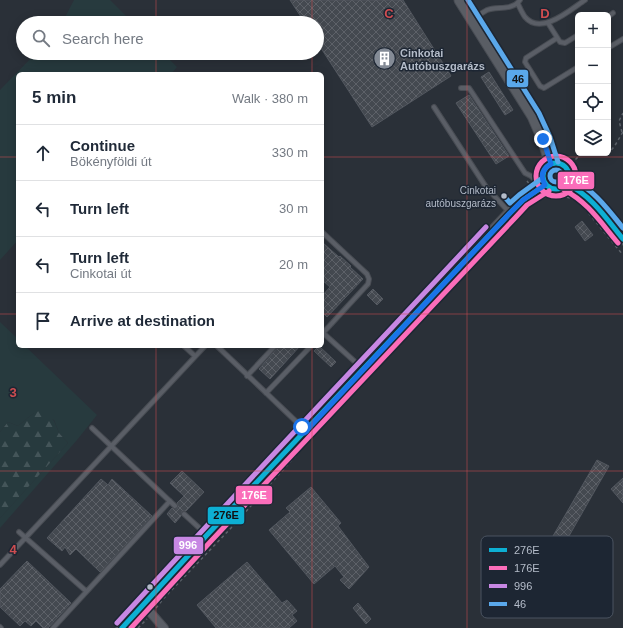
<!DOCTYPE html>
<meta charset="utf-8">
<style>
body{margin:0;font-family:Helvetica,sans-serif;background:#f2f2f3;color:#1f2937}
.controls{position:absolute;right:12px;top:12px;display:grid;overflow:hidden;border-radius:6px;box-shadow:0 2px 10px #0003}
.controls button{width:36px;height:36px;display:grid;place-items:center;padding:0;border:0;border-bottom:1px solid #e0e1e3;background:#fff;color:#1f2937;font:20px sans-serif}
.stop{position:absolute;width:12px;height:12px;margin:-9px;border:3px solid #1a73e8;border-radius:50%;background:#fff}
.stop.end{background:#1a73e8;border-color:#fff;box-shadow:0 1px 4px #0008}
.list{margin:0;padding:0;list-style:none}
h2{display:flex;justify-content:space-between;align-items:center;height:52px;margin:0;padding:0 16px;font-size:17px}
h2 small{font-size:13px;font-weight:400;color:#747a83}
.list li{display:grid;grid-template-columns:26px 1fr auto;gap:12px;align-items:center;box-sizing:border-box;height:56px;padding:0 16px;border-top:1px solid #e0e1e3}
.list b{display:block;font-size:15px;white-space:nowrap}
.list p{margin:0;font-size:13px;white-space:nowrap;color:#747a83}
.list em{font-size:13px;font-style:normal;color:#747a83}
.icon{flex:none;width:22px;height:22px;fill:none;stroke:currentColor;stroke-width:2;stroke-linecap:round;stroke-linejoin:round}
.map{position:relative;flex:none;width:623px;height:628px;overflow:hidden}
.search{position:absolute;background:#fff;box-shadow:0 2px 10px #0003;left:16px;top:16px;width:308px;height:44px;display:flex;align-items:center;gap:10px;box-sizing:border-box;padding:0 14px;border-radius:22px;color:#747a83;font-size:15px}
.panel{position:absolute;background:#fff;box-shadow:0 2px 10px #0003;left:16px;top:72px;width:308px;height:276px;border-radius:6px}
.map>svg:first-child{display:block}
</style>
<div class="map">
<svg width="623" height="628" viewBox="0 0 623 628">
<defs>
<pattern id="forest-firs" width="22" height="20" patternUnits="userSpaceOnUse"><rect width="22" height="20" fill="#273a3e"/><path d="M5 1l3.5 6h-7zM16 11l3.5 6h-7z" fill="#445559"/></pattern>
<pattern id="building-cross-hatch" width="8" height="8" patternUnits="userSpaceOnUse"><rect width="8" height="8" fill="#444950"/><path d="M0 0l8 8M0 8l8-8" fill="none" stroke="#5d6168"/></pattern>
</defs>
<rect width="100%" height="100%" fill="#2a3038"/>
<!-- grass -->
<path fill="#273a3e" d="M74 0H110L133 23H62Z
M36 53H163L177 67 171 74H18V240L0 260V90Z
M0 322 18 339V346H25L97 415 77 440 0 528V518L68 443 59 433 54 420 34 413 18 426 8 422 0 432Z"/>
<!-- forest -->
<path fill="url(#forest-firs)" d="M43 409 54 421 59 433 68 443 0 518V432L8 422 18 426 34 413Z"/>
<!-- building -->
<path fill="url(#building-cross-hatch)" stroke="#52575f" d="M290 0H403L451 76 372 127 317 42V23H305Z
M489 72 513 110 505 115 481 77Z
M469 95 509 156 496 164 456 103Z
M582 221 593 235 585 241 575 227Z
M322 242 339 257 340 256 351 266 350 267 363 279 327 317 322 312V296L330 287 322 280Z
M373 289 383 299 377 305 367 295Z
M279 346H300L270 379 259 369Z
M319 346 336 362 331 367 314 351Z
M597 460 609 466 565 543 553 536Z
M182 471 204 492 186 511H182L181 516 175 523 167 514 172 508 177 509 178 506 177 503 184 496 170 483Z
M623 478V503L611 489Z
M101 479 108 485 112 479 152 516 100 572 76 549 70 555 65 547 62 551 47 538Z
M311 487 341 523 338 526 369 567 349 589 340 580 344 577 335 566 314 584 269 530 290 512 286 508Z
M27 561 71 603 48 628H43L36 621 31 626 25 621 20 626 0 607V589Z
M247 562 282 603 287 600 297 611 292 615 297 621 289 628H216L197 605Z
M358 603 371 619 366 624 353 608Z"/>
<g fill="none" stroke-linecap="round" stroke-linejoin="round">
<defs>
<path id="lane" d="M518 4C520 8 522 13 525 17 541 36 570 10 585 0
M608 17 613 13
M473 19C477 16 482 13 487 10 497 6 513 11 520 0
M548 23 560 42 565 43 578 35
M557 38 526 58 525 62 540 86 544 88 578 67
M608 48 623 39
M461 88H469L525 173 531 176 542 187
M434 107 486 187 509 212
M322 232 367 274 369 279 368 284 322 334
M322 332 363 369
M184 346 195 356
M217 346 305 430
M247 376 275 346
M266 393 311 346
M92 428 175 506
M184 514 207 535
M19 532 86 591
M0 565 205 346
M0 627 1 628
M53 628 170 501"/>
<path id="street" d="M144 605 164 628"/>
<path id="secondary" d="M460 0 533 116 543 139 551 164
M543 176a13 13 0 1 1 26 0a13 13 0 1 1-26 0Z
M567 184C592 194 606 219 623 239
M122 628 207 535 306 431 510 213 523 200 545 185"/>
</defs>
<!-- lane casing -->
<use href="#lane" stroke="#484c53" stroke-width="6"/>
<!-- street casing -->
<use href="#street" stroke="#484c53" stroke-width="10"/>
<!-- secondary casing -->
<use href="#secondary" stroke="#484c53" stroke-width="13"/>
<!-- path -->
<path stroke="#5d636a" stroke-width="1.5" stroke-dasharray="3 3" stroke-linecap="butt" d="M622 132 619 121 623 113
M595 153C611 159 615 144 623 132
M567 168 580 155 585 153
M527 181 530 185
M543 198C554 195 568 196 578 201
M581 204 623 255
M447 294 509 228
M156 608 164 598 233 526 298 453
M138 628 147 619"/>
<!-- lane -->
<use href="#lane" stroke="#5a5e66" stroke-width="4"/>
<!-- street -->
<use href="#street" stroke="#5a5e66" stroke-width="8"/>
<!-- secondary -->
<use href="#secondary" stroke="#595d64" stroke-width="11"/>
<defs>
<path id="bus-1" d="M543 176a13 13 0 1 1 26 0a13 13 0 1 1-26 0Z
M567 184C592 196 606 218 623 239
M122 628 207 535 510 213 523 200 545 185"/>
<path id="bus-2" d="M536 176a20 20 0 1 1 40 0a20 20 0 1 1-40 0Z
M564 190C588 202 601 223 618 243
M131 628 212 540 515 218 527 205 549 191"/>
<path id="bus-3" d="M117 623C239 490 363 359 486 227"/>
<path id="bus-4" d="M468 0 539 113 550 137 558 162
M550 176a6 6 0 1 1 12 0a6 6 0 1 1-12 0Z
M570 178C593 189 607 208 623 228
M504 196 510 203 519 195 541 179"/>
</defs>
<!-- bus-1 casing -->
<use href="#bus-1" stroke="#1d2633" stroke-width="8"/>
<!-- bus-2 casing -->
<use href="#bus-2" stroke="#1d2633" stroke-width="8"/>
<!-- bus-3 casing -->
<use href="#bus-3" stroke="#1d2633" stroke-width="8"/>
<!-- bus-4 casing -->
<use href="#bus-4" stroke="#1d2633" stroke-width="8"/>
<!-- bus-1 -->
<use href="#bus-1" stroke="#0dafd3" stroke-width="5"/>
<!-- bus-2 -->
<use href="#bus-2" stroke="#fb6dba" stroke-width="5"/>
<!-- bus-3 -->
<use href="#bus-3" stroke="#c787e3" stroke-width="5"/>
<!-- bus-4 -->
<use href="#bus-4" stroke="#5aa8eb" stroke-width="5"/>
</g>
<g fill="none" stroke-linecap="round" stroke-linejoin="round">
<!-- route -->
<path stroke="#1a73e8" stroke-width="5" d="M302 427 306 431 510 213 523 200 545 185C540 176 542 169 551 164L543 139"/>
</g>
<!-- grid -->
<path fill="none" stroke="#ce4d50" stroke-width="1" stroke-opacity="0.55" d="M156 0V23M312 0V23M467 0V628M156 53V74M312 53V74M0 157H18M322 157H623M0 314H18M322 314H623M156 346V628M312 346V628M0 471H623"/>
<!-- icons -->
<defs>
<symbol id="building-disc" viewBox="-11 -11 22 22"><circle r="9.5" fill="#848b96" stroke="#1d2633"/><path d="M-4-6H4V6H1V3H-1V6H-4ZM-2.5-4.3h1.7v1.8h-1.7ZM.8-4.3h1.7v1.8H.8ZM-2.5-1h1.7V.8h-1.7ZM.8-1h1.7V.8H.8Z" fill="#fff"/></symbol>
</defs>
<g fill-rule="evenodd">
<use href="#building-disc" x="372" y="46" width="25" height="25"/>
</g>
<!-- markers -->
<g fill="#b4bcc9" stroke="#1d2633" stroke-width="1.5">
<circle cx="504" cy="196" r="3.5"/>
<circle cx="150" cy="587" r="3.5"/>
</g>
<g text-anchor="middle" dominant-baseline="central" stroke-width="3" stroke-linejoin="round" paint-order="stroke">
<!-- bus labels -->
<g font-size="10" fill="#b4bcc9" stroke="#1d2633" text-anchor="end">
<text x="496" y="190">Cinkotai<tspan x="496" dy="13">autóbuszgarázs</tspan></text>
</g>
<!-- poi labels -->
<g font-size="11" font-weight="bold" fill="#b4bcc9" stroke="#1d2633" text-anchor="start">
<text x="400" y="53">Cinkotai<tspan x="400" dy="13">Autóbuszgarázs</tspan></text>
</g>
</g>
<!-- legend -->
<rect x="481" y="536" width="132" height="82" rx="6" fill="#1d2633" stroke="#4a5360" stroke-width="1"/>
<rect x="489" y="548" width="18" height="4" fill="#0dafd3"/>
<rect x="489" y="566" width="18" height="4" fill="#fb6dba"/>
<rect x="489" y="584" width="18" height="4" fill="#c787e3"/>
<rect x="489" y="602" width="18" height="4" fill="#5aa8eb"/>
<g font-size="11" fill="#b4bcc9">
<text x="514" y="554">276E</text>
<text x="514" y="572">176E</text>
<text x="514" y="590">996</text>
<text x="514" y="608">46</text>
</g>
<g font-size="13" text-anchor="middle" font-weight="bold" fill="#ce4d50" stroke="#1d2633" stroke-width="3" stroke-linejoin="round" paint-order="stroke">
<text x="389" y="18">C</text>
<text x="545" y="18">D</text>
<text x="13" y="397">3</text>
<text x="13" y="554">4</text>
</g>
<g stroke="#1d2633" stroke-width="1.5">
<rect x="506" y="69" width="23" height="19" rx="4" fill="#5aa8eb"/>
<rect x="557" y="171" width="38" height="19" rx="4" fill="#fb6dba"/>
<rect x="235" y="485" width="38" height="20" rx="4" fill="#fb6dba"/>
<rect x="207" y="506" width="38" height="19" rx="4" fill="#0dafd3"/>
<rect x="173" y="536" width="31" height="19" rx="4" fill="#c787e3"/>
</g>
<g font-size="11" text-anchor="middle" font-weight="bold" fill="#fff">
<text x="576" y="184">176E</text>
<text x="254" y="499">176E</text>
<text x="188" y="549">996</text>
</g>
<g font-size="11" text-anchor="middle" font-weight="bold" fill="#111">
<text x="518" y="83">46</text>
<text x="226" y="519">276E</text>
</g>
</svg>
<div class="controls">
<button>+</button>
<button>−</button>
<button><svg class="icon" aria-label="locate" viewBox="0 0 24 24"><circle cx="12" cy="12" r="6"/><path d="M12 2v4M12 18v4M2 12h4M18 12h4"/></svg></button>
<button><svg class="icon" aria-label="layers" viewBox="0 0 24 24"><path d="M12 4l9 5-9 5-9-5zM3 14l9 5 9-5"/></svg></button>
</div>
<div class="stop" style="left:302px;top:427px"></div>
<div class="stop end" style="left:543px;top:139px"></div>
<div class="search"><svg class="icon" aria-label="search" viewBox="0 0 24 24"><circle cx="10" cy="10" r="6"/><path d="M15 15l6 6"/></svg>Search here</div>
<section class="panel">
<h2>5 min<small>Walk · 380 m</small></h2>
<ul class="list">
<li><svg class="icon" aria-label="ahead" viewBox="0 0 24 24"><path d="M12 20V5M6 11l6-6 6 6"/></svg><div><b>Continue</b><p>Bökényföldi út</p></div><em>330 m</em></li>
<li><svg class="icon" aria-label="left" viewBox="0 0 24 24"><path d="M17 20v-9H6M10 6l-5 5 5 5"/></svg><div><b>Turn left</b></div><em>30 m</em></li>
<li><svg class="icon" aria-label="left" viewBox="0 0 24 24"><path d="M17 20v-9H6M10 6l-5 5 5 5"/></svg><div><b>Turn left</b><p>Cinkotai út</p></div><em>20 m</em></li>
<li><svg class="icon" aria-label="arrive" viewBox="0 0 24 24"><path d="M6 21V4h12l-3 4 3 4H6"/></svg><div><b>Arrive at destination</b></div></li>
</ul>
</section>
</div>
